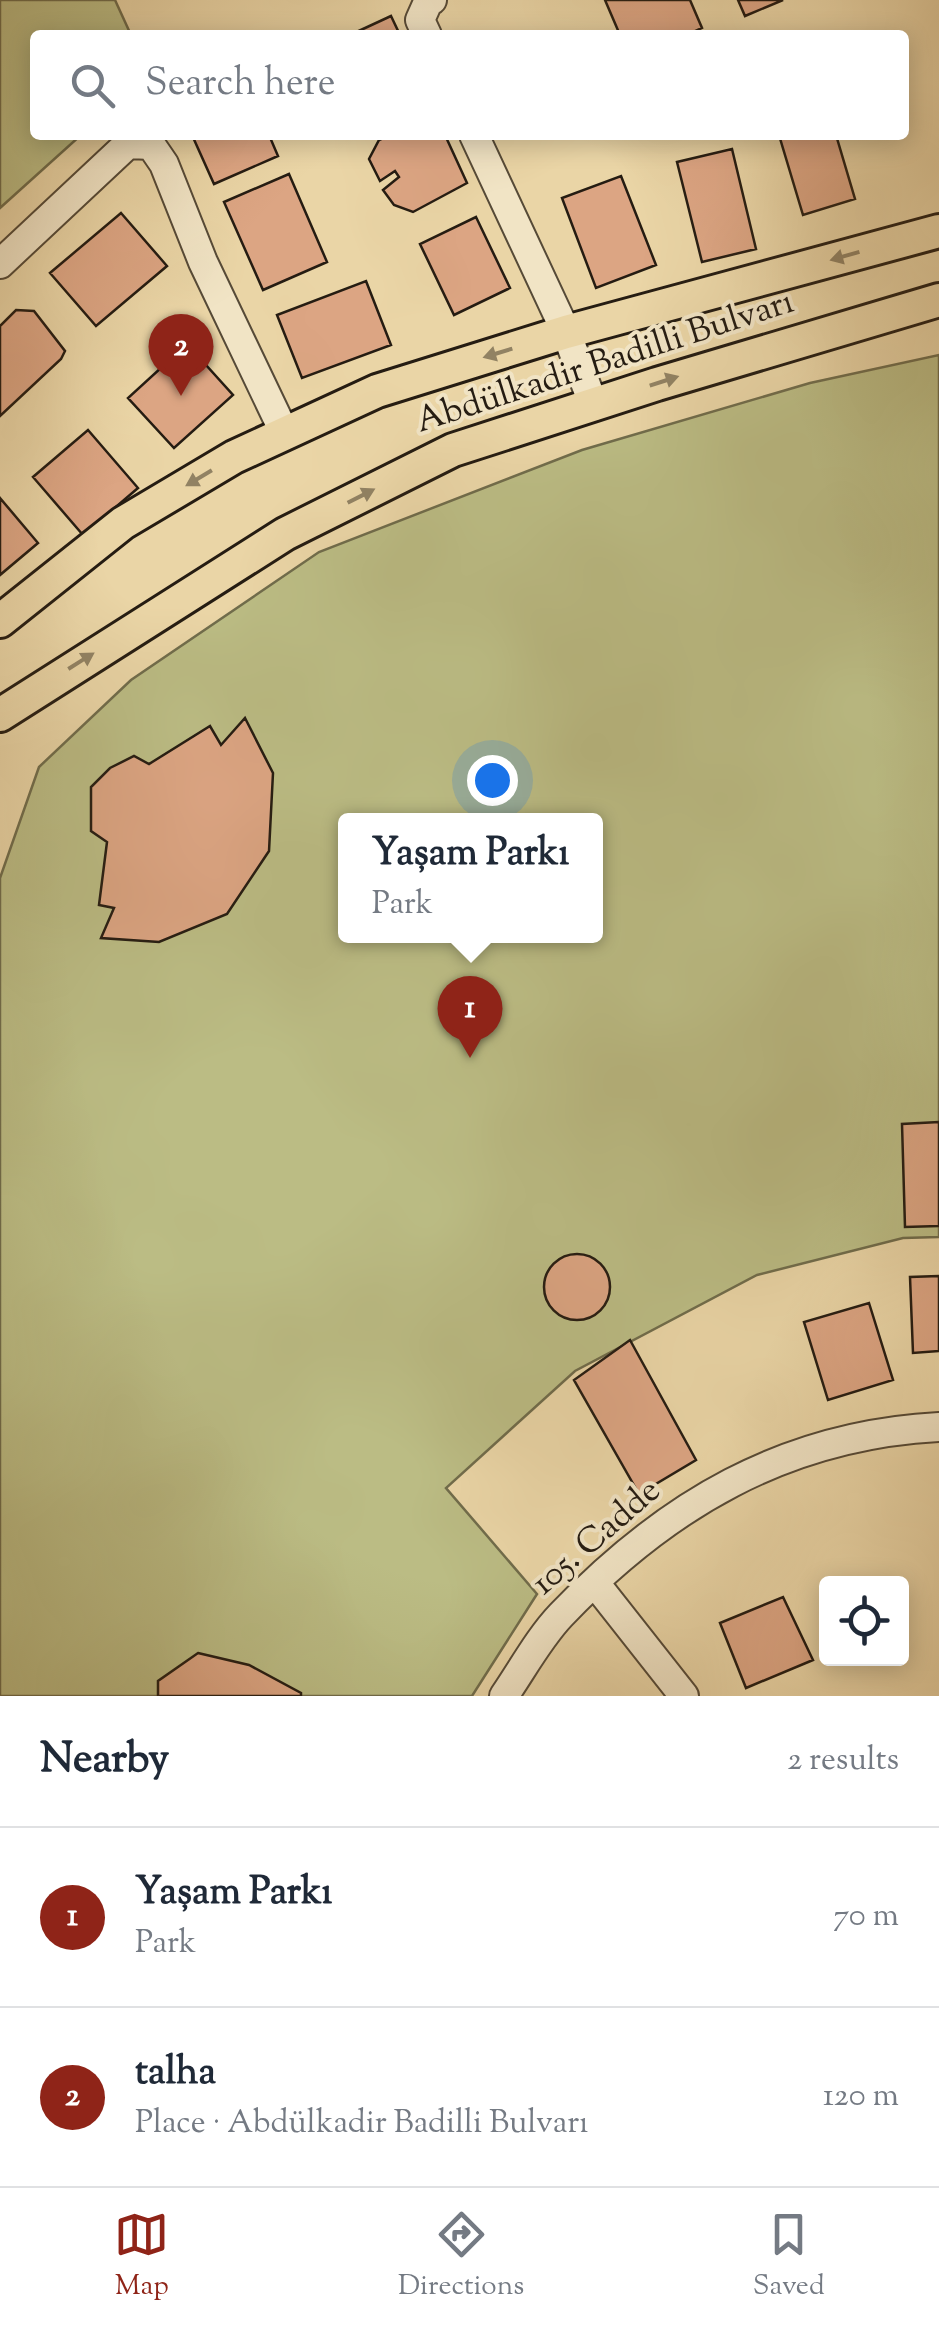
<!DOCTYPE html>
<meta charset="utf-8">
<style>
body{margin:0;font-family:"Sorts Mill Goudy",serif;background:#f6f6f7;color:#1f2937}
.controls{position:absolute;right:30px;bottom:30px;display:grid;overflow:hidden;border-radius:10px;box-shadow:0 5px 25px #0003}
.controls button{width:90px;height:90px;display:grid;place-items:center;padding:0;border:0;border-bottom:2px solid #e0e1e3;background:#fff;color:#1f2937;font:50px sans-serif}
.you{position:absolute;left:492px;top:780px;width:35px;height:35px;margin:-25px;border:8px solid #fff;border-radius:50%;background:#1a73e8;box-shadow:0 0 0 15px #1a73e833}
.badge{display:grid;place-items:center;width:65px;height:65px;border-radius:50%;background:#8f2418;color:#fff;font-size:32px;font-weight:700}
.pin{position:absolute;translate:-50% -82px;filter:drop-shadow(0 2px 5px #0008)}
.pin::after{content:'';position:absolute;top:52px;width:35px;height:30px;background:inherit;clip-path:polygon(0 0,100% 0,50% 100%)}
.popup{position:absolute;left:338px;top:813px;width:265px;height:130px;box-sizing:border-box;display:grid;place-content:center;border-radius:10px;background:#fff;filter:drop-shadow(0 2px 8px #0005);font-size:32px;white-space:nowrap;color:#747a83}
.popup b{font-size:38px;color:#1f2937}
.popup::after{content:'';position:absolute;left:50%;top:100%;margin-left:-20px;border:20px solid transparent;border-top-color:#fff}
.list{margin:0;padding:0;list-style:none}
h2{display:flex;justify-content:space-between;align-items:center;height:130px;margin:0;padding:0 40px;font-size:42px}
h2 small{font-size:32px;font-weight:400;color:#747a83}
.list li{display:grid;grid-template-columns:65px 1fr auto;gap:30px;align-items:center;box-sizing:border-box;height:180px;padding:0 40px;border-top:2px solid #e0e1e3}
.list b{display:block;font-size:38px;white-space:nowrap}
.list p{margin:0;font-size:32px;white-space:nowrap;color:#747a83}
.list em{font-size:32px;font-style:normal;color:#747a83}
.icon{flex:none;width:55px;height:55px;fill:none;stroke:currentColor;stroke-width:2;stroke-linecap:round;stroke-linejoin:round}
.map{position:relative;flex:none;width:939px;height:1696px;overflow:hidden}
.search{position:absolute;background:#fff;box-shadow:0 5px 25px #0003;left:30px;right:30px;top:30px;height:110px;display:flex;align-items:center;gap:25px;box-sizing:border-box;padding:0 35px;border-radius:10px;color:#747a83;font-size:38px}
.sheet{height:490px;background:#fff}
nav{display:flex;justify-content:space-around;align-items:center;box-sizing:border-box;height:140px;border-top:2px solid #e0e1e3;background:#fff;font-size:28px;color:#747a83}
nav a{display:grid;justify-items:center;gap:5px}
nav .on{color:#8f2418}
.map>svg:first-child{display:block}
</style>
<div class="map">
<svg width="939" height="1696" viewBox="0 0 939 1696">
<rect width="100%" height="100%" fill="#ead5a6"/>
<filter id="stains"><feTurbulence type="fractalNoise" baseFrequency=".002" numOctaves="4"/><feColorMatrix values="0 0 0 0 .2 0 0 0 0 .09 0 0 0 0 .02 0 0 0 .5 -.17"/></filter>
<radialGradient id="worn" r=".72"><stop offset=".6" stop-color="#630" stop-opacity="0"/><stop offset="1" stop-color="#630" stop-opacity=".3"/></radialGradient>
<!-- green -->
<path fill="#bbbc84" stroke="#706c4b" stroke-width="2.5" fill-rule="evenodd" d="M0 0H115L131 35H35V135H81L0 208Z
M939 355V1237L903 1238 757 1275 575 1371 446 1488 537 1594 472 1696H0V878L39 767 131 680 319 552 582 450 810 383ZM345 820H595V936H345Z"/>
<!-- building -->
<path fill="#dca583" stroke="#251c12" stroke-width="2.5" d="M605 0H690L702 28 687 35H620Z
M738 0H783L745 16Z
M391 16 400 35H350Z
M192 135H269L278 156 214 184Z
M390 135H445L467 183 413 212 394 205 383 190 399 177 395 171 380 181 369 159 379 140Z
M779 135H836L855 199 803 215Z
M732 149 756 249 702 262 677 162Z
M289 174 327 262 263 290 224 202Z
M621 176 656 265 596 288 562 198Z
M121 213 167 266 96 326 50 273Z
M476 217 510 288 454 315 420 244Z
M366 281 391 345 302 378 277 315Z
M16 310 34 311 65 351 61 359 0 416V326Z
M187 344 233 395 174 448 128 398Z
M88 430 138 488 83 535 33 477Z
M0 498 38 543 0 575Z
M245 718 273 773 269 851 227 914 159 942 101 938 114 908 99 905 107 842 91 831V787L110 768 134 756 149 764 210 726 221 745Z
M939 1122V1226L905 1227 902 1124Z
M544 1287a33 33 0 1 1 66 0a33 33 0 1 1-66 0Z
M939 1276V1351L913 1353 910 1277Z
M869 1303 893 1380 828 1400 804 1322Z
M630 1340 696 1460 639 1494 574 1380Z
M783 1597 813 1660 746 1688 720 1623Z
M198 1653 249 1665 301 1693V1696H158V1681Z"/>
<g fill="none" stroke-linecap="round" stroke-linejoin="round">
<defs>
<path id="minor" d="M427 35 420 20 428 2 432 0
M474 135 566 332 594 406
M0 264 128 144 151 145 164 164 203 262 285 434
M595 1583 684 1696
M504 1696C522 1670 539 1638 561 1615 666 1505 785 1435 939 1427"/>
<path id="major" d="M0 621 123 523 234 457 377 391 566 332 939 231
M0 715 285 534 453 450 657 384 939 300"/>
</defs>
<!-- minor casing -->
<use href="#minor" stroke="#564a37" stroke-width="32"/>
<!-- major casing -->
<use href="#major" stroke="#251c12" stroke-width="38"/>
<!-- minor -->
<use href="#minor" stroke="#f1e4c5" stroke-width="28"/>
<!-- major -->
<use href="#major" stroke="#ead5a6" stroke-width="32"/>
</g>
<!-- one-way arrows -->
<defs><path id="oneway-solid" d="M-6-.8H1V-3.2L6.5 0L1 3.2V.8H-6Z" transform="scale(2.5)"/></defs>
<g fill="#918263">
<use href="#oneway-solid" transform="translate(845 256) rotate(164)"/>
<use href="#oneway-solid" transform="translate(498 353) rotate(163)"/>
<use href="#oneway-solid" transform="translate(664 381) rotate(-18)"/>
<use href="#oneway-solid" transform="translate(199 478) rotate(149)"/>
<use href="#oneway-solid" transform="translate(361 496) rotate(-27)"/>
<use href="#oneway-solid" transform="translate(81 661) rotate(-32)"/>
</g>
<g text-anchor="middle" dominant-baseline="central" stroke-width="8" stroke-linejoin="round" paint-order="stroke">
<!-- street labels -->
<g font-size="35" fill="#251c12" stroke="#f1e4c5">
<text transform="translate(605 363) rotate(-18)">Abdülkadir Badilli Bulvarı</text>
<text transform="translate(597 1538) rotate(-41)">105. Cadde</text>
</g>
</g>
<rect width="100%" height="100%" filter="url(#stains)"/>
<rect width="100%" height="100%" fill="url(#worn)"/>
</svg>
<div class="controls">
<button><svg class="icon" aria-label="locate" viewBox="0 0 24 24"><circle cx="12" cy="12" r="6"/><path d="M12 2v4M12 18v4M2 12h4M18 12h4"/></svg></button>
</div>
<div class="you"></div>
<div class="pin badge" style="left:470px;top:1058px">1</div>
<div class="popup"><b>Yaşam Parkı</b>Park</div>
<div class="pin badge" style="left:181px;top:396px">2</div>
<div class="search"><svg class="icon" aria-label="search" viewBox="0 0 24 24"><circle cx="10" cy="10" r="6"/><path d="M15 15l6 6"/></svg>Search here</div>
</div>
<section class="sheet">
<h2>Nearby<small>2 results</small></h2>
<ul class="list">
<li><span class="badge">1</span><div><b>Yaşam Parkı</b><p>Park</p></div><em>70 m</em></li>
<li><span class="badge">2</span><div><b>talha</b><p>Place · Abdülkadir Badilli Bulvarı</p></div><em>120 m</em></li>
</ul>
</section>
<nav>
<a class="on"><svg class="icon" aria-label="map" viewBox="0 0 24 24"><path d="M3 6l6-2 6 2 6-2v14l-6 2-6-2-6 2zM9 4v14M15 6v14"/></svg>Map</a>
<a><svg class="icon" aria-label="directions" viewBox="0 0 24 24"><path d="M12 3l9 9-9 9-9-9zM9 14v-3h6M13 9l2 2-2 2"/></svg>Directions</a>
<a><svg class="icon" aria-label="saved" viewBox="0 0 24 24"><path d="M7 4h10v16l-5-4-5 4z"/></svg>Saved</a>
</nav>
